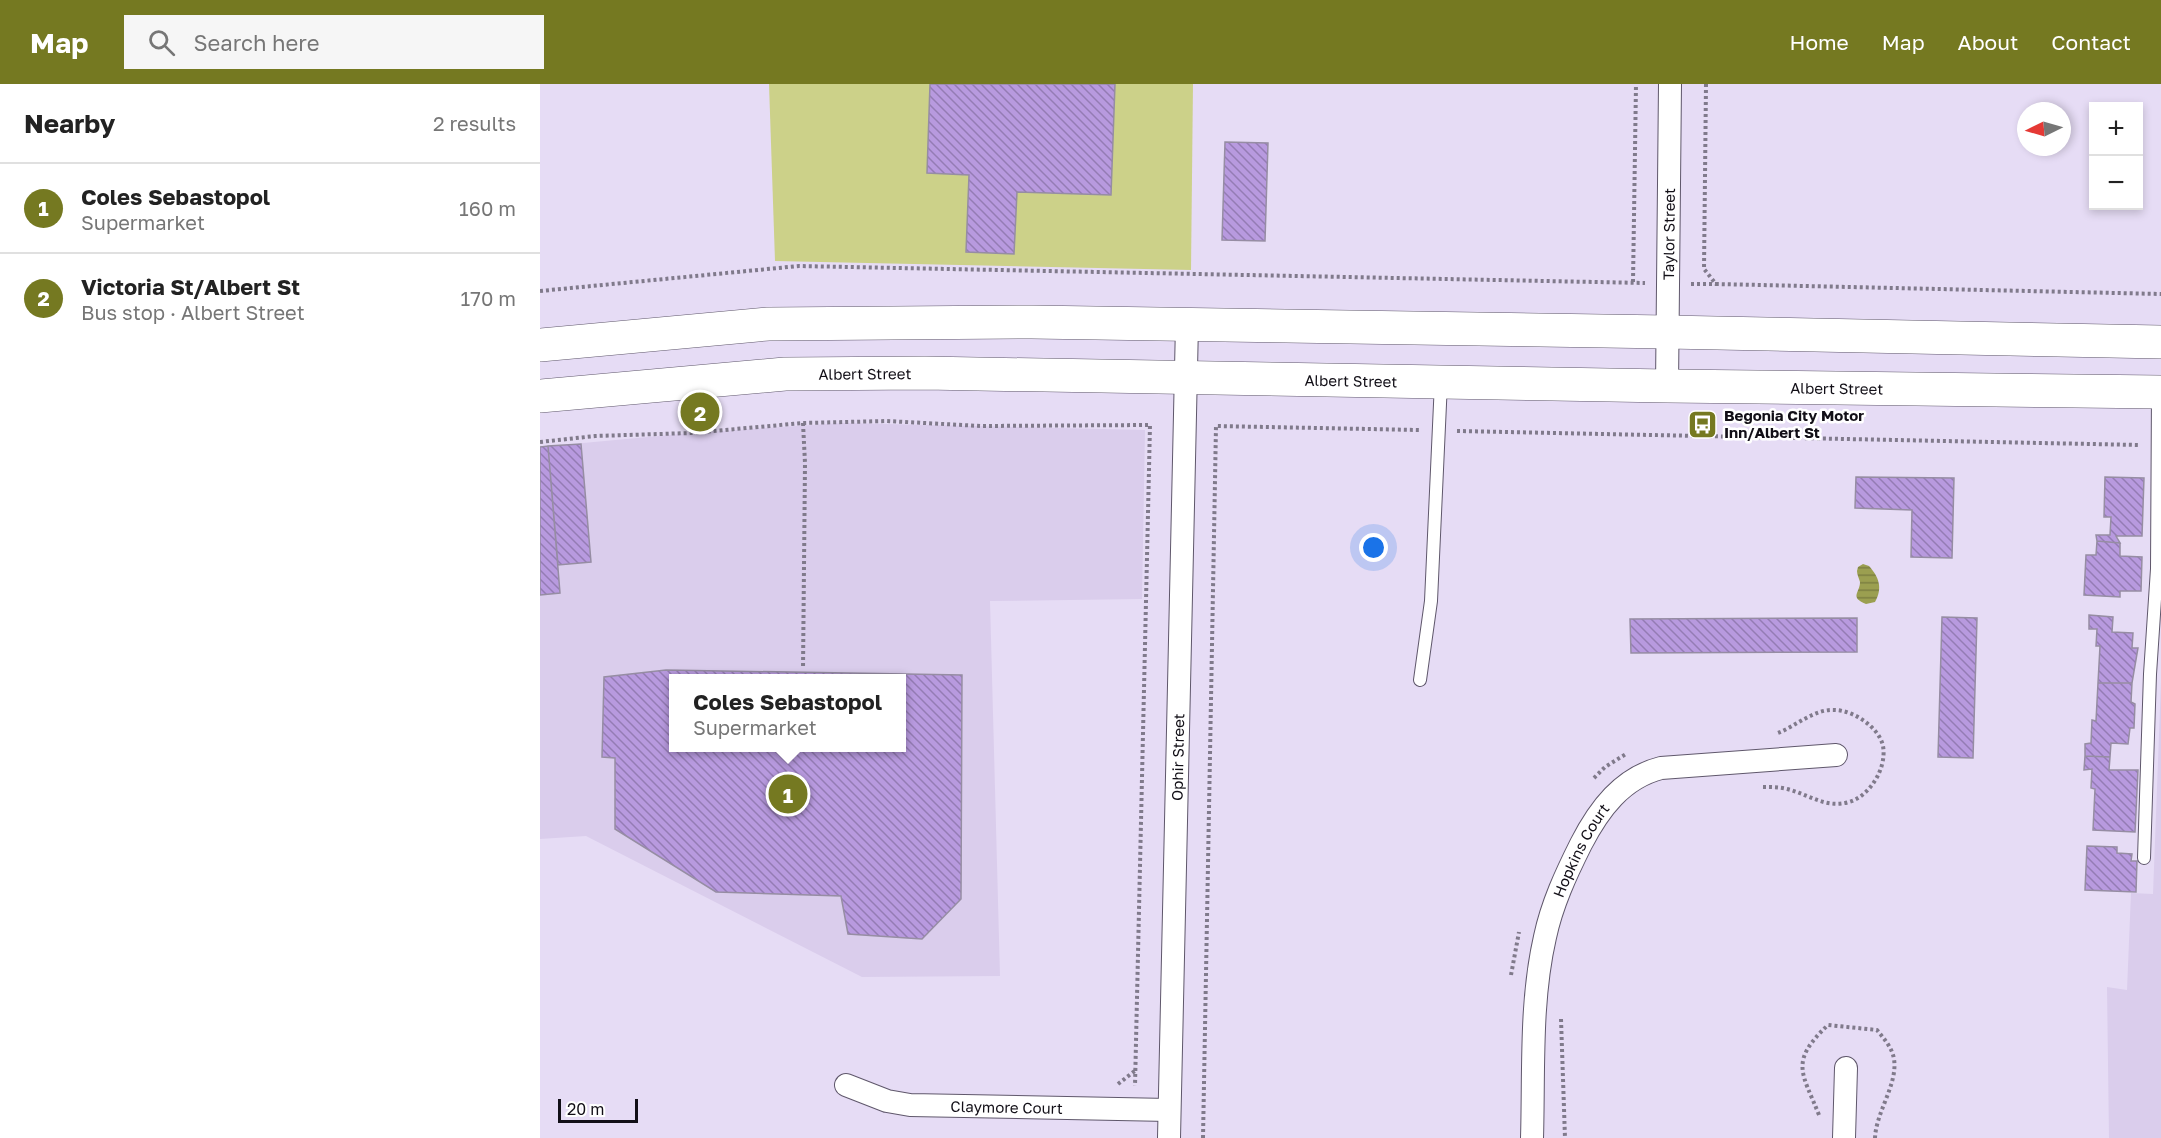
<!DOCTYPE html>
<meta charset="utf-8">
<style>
body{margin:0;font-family:"Golos Text",sans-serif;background:#f6f6f6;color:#222}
.controls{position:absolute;right:18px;top:18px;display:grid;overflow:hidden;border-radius:0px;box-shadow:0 3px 9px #0003}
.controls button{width:54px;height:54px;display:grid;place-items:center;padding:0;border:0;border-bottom:2px solid #e0e0e0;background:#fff;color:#222;font:30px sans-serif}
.compass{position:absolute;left:1477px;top:18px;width:54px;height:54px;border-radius:50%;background:#fff;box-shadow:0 3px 9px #0003;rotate:265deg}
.scale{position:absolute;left:18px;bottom:15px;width:80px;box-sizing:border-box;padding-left:6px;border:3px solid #120f17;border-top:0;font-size:16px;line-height:21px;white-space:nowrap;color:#120f17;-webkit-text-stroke:4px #fff;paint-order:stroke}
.you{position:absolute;left:834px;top:464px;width:21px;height:21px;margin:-15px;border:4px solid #fff;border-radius:50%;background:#1a73e8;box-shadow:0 0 0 9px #1a73e833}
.badge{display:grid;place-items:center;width:39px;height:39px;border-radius:50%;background:#757921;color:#fff;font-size:20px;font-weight:700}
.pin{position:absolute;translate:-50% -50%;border:3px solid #fff;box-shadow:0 2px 6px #0006}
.popup{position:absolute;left:129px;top:590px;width:237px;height:78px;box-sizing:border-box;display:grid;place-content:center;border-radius:0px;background:#fff;filter:drop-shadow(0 2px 4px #0005);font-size:20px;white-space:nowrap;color:#767676}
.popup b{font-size:22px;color:#222}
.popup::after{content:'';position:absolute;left:50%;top:100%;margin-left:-12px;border:12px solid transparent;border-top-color:#fff}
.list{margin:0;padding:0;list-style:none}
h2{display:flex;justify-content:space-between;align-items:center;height:78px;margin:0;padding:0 24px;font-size:26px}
h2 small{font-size:20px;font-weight:400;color:#767676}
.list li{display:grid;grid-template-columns:39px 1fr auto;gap:18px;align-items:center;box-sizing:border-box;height:90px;padding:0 24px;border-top:2px solid #e0e0e0}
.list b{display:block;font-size:22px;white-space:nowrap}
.list p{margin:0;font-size:20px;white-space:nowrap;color:#767676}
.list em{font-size:20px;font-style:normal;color:#767676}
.icon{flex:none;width:33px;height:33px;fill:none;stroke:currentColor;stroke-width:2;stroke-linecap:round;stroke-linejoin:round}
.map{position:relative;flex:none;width:1621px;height:1054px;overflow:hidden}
header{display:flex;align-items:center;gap:36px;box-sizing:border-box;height:84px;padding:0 30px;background:#757921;color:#fff}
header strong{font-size:28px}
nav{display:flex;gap:33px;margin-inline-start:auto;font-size:21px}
.search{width:420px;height:54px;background:#f6f6f6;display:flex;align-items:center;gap:15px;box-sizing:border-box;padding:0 21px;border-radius:0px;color:#767676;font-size:22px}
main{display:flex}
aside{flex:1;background:#fff}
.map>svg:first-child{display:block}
</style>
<header>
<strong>Map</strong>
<div class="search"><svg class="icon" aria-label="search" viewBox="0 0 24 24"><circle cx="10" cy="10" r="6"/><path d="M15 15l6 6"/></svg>Search here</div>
<nav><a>Home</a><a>Map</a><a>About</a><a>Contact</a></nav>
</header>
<main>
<aside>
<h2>Nearby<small>2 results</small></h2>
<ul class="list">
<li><span class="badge">1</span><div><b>Coles Sebastopol</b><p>Supermarket</p></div><em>160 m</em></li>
<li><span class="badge">2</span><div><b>Victoria St/Albert St</b><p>Bus stop · Albert Street</p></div><em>170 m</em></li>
</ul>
</aside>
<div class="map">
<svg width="1621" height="1054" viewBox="0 0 1621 1054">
<defs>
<pattern id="water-rules" width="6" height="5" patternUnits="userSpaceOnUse" patternTransform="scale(1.5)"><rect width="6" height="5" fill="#9b9f50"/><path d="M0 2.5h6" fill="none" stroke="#7d8041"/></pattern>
<pattern id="building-back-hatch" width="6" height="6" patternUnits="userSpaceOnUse" patternTransform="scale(1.5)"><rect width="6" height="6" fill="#b89adf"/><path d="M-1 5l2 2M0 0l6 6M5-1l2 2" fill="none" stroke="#947cb4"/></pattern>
</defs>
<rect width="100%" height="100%" fill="#e6dcf5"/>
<!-- built -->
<path fill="#dacdec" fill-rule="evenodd" d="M303 339 605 346 602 515 450 517 460 892 322 893 46 752 0 755V363L151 349ZM134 594H362V664H134Z
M1621 598V1054H1569L1567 903 1587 906 1591 809 1613 810Z"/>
<!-- park -->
<path fill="#ccd189" d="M229 0H653L651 186 235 177Z"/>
<!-- water -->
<path fill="url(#water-rules)" d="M1323 480 1329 482C1339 493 1343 504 1335 518L1326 520C1309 513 1320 509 1320 498 1319 494 1317 491 1317 487L1318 483Z"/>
<!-- building -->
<path fill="url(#building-back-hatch)" stroke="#968da3" stroke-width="1.5" fill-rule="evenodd" d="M390 0H575L571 111 477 108 474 170 426 168 429 91 387 89Z
M685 58 728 59 725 157 682 156Z
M41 360 51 478 18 481 8 362Z
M8 362 20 509 0 511V363Z
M1316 393 1414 394 1412 474 1371 473 1372 426 1315 424Z
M1565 393 1604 394 1602 452H1576L1580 459 1557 457 1556 451H1570L1571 433H1564Z
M1557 457 1580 459V472L1602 473 1601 507H1580V513L1544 511 1546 471H1556Z
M1549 531 1573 533 1572 548 1593 549 1592 564H1598L1592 599H1558L1560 562H1556L1557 545H1549Z
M1402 533 1437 534 1433 674 1398 673Z
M1317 534V568L1091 569 1090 535Z
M126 586 422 591 421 815 382 855 308 850 301 812 176 808 75 745V674L62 673 64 593ZM134 594H362V664H134Z
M1558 599H1592L1591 618 1595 620 1594 644H1590L1588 660 1571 659 1570 673 1545 672V660L1551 659 1552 636 1556 637Z
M1545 672 1570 673 1569 686H1598L1595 748 1553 746 1555 705 1551 704 1552 685 1544 686Z
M1547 762 1577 763V769L1592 770 1591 777H1597L1596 808 1545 806Z"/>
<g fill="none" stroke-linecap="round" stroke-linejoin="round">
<defs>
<path id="lane" d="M880 596 891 517 901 298
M1604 774 1610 590 1617 485 1618 309"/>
<g id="street">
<path id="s1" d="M1127 302 1130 0"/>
<path id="s2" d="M306 1001 347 1017 370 1021 629 1026"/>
<path id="s3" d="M629 1054 647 240"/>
<path id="s4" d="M992 1054C994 988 990 918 1005 853 1012 820 1026 790 1041 760 1059 725 1082 694 1121 684L1296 671"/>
<path d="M1304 1054 1306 984"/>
</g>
<g id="highway">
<path d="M0 261 228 240 492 238 1127 248 1621 258"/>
<path id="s5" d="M0 312 245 290 385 289 1127 302 1621 308"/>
</g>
</defs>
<!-- lane casing -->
<use href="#lane" stroke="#5f576b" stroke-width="14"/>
<!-- street casing -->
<use href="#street" stroke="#5f576b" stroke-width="24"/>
<!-- highway casing -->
<use href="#highway" stroke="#5f576b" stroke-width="34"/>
<!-- path -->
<path stroke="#807a8b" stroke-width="4" stroke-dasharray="3 3" stroke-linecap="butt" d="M1166 0 1164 185 1176 200 1621 210
M1093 198 1096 0
M1151 200H1176
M0 207 259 182 1105 199
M263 339 265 379 263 585
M917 347 1599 361
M0 358 55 352 151 349 263 339 347 337 441 342 610 341 595 1002
M1054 694 1065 683 1086 670
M1223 703C1231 703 1239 703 1247 705 1268 710 1286 725 1309 718 1330 712 1347 684 1343 662 1339 643 1313 626 1294 626 1274 625 1256 642 1238 649
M971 891 979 848
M1021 935 1025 1054
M578 1000 596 986
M1279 1031C1262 988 1249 978 1288 941L1337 946C1344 955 1352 963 1354 975 1358 1000 1336 1028 1335 1054
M663 1054 676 342 879 346"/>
<!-- lane -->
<use href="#lane" stroke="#fff" stroke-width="12"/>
<!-- street -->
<use href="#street" stroke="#fff" stroke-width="22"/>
<!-- highway -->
<use href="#highway" stroke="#fff" stroke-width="33"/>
</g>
<!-- icons -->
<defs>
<symbol id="bus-square" viewBox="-11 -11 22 22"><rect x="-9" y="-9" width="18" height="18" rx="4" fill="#757921" stroke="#fff"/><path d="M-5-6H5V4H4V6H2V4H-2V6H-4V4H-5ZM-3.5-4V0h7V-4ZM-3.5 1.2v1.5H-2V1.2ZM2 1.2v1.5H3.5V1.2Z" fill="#fff"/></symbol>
</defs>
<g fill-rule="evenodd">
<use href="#bus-square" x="1146" y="324" width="33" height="33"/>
</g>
<g text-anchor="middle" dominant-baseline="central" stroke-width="5" stroke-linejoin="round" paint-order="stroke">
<!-- street labels -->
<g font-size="15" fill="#120f17" stroke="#fff">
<text stroke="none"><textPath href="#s1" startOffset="152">Taylor Street</textPath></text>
<text stroke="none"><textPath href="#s5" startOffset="326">Albert Street</textPath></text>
<text stroke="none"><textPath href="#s5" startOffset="812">Albert Street</textPath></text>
<text stroke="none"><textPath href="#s5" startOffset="1298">Albert Street</textPath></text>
<text stroke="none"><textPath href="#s3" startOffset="381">Ophir Street</textPath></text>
<text stroke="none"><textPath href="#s4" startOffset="296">Hopkins Court</textPath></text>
<text stroke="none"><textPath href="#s2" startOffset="164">Claymore Court</textPath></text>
</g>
<!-- poi labels -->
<g font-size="15" font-weight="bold" fill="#120f17" stroke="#fff" text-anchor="start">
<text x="1184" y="331">Begonia City Motor<tspan x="1184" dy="17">Inn/Albert St</tspan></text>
</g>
</g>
</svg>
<div class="controls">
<button>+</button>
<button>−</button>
</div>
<svg class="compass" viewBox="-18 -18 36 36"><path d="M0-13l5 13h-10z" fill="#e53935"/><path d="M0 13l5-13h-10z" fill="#767676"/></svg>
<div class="scale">20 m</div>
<div class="you"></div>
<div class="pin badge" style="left:248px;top:710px">1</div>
<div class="popup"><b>Coles Sebastopol</b>Supermarket</div>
<div class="pin badge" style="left:160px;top:328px">2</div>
</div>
</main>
